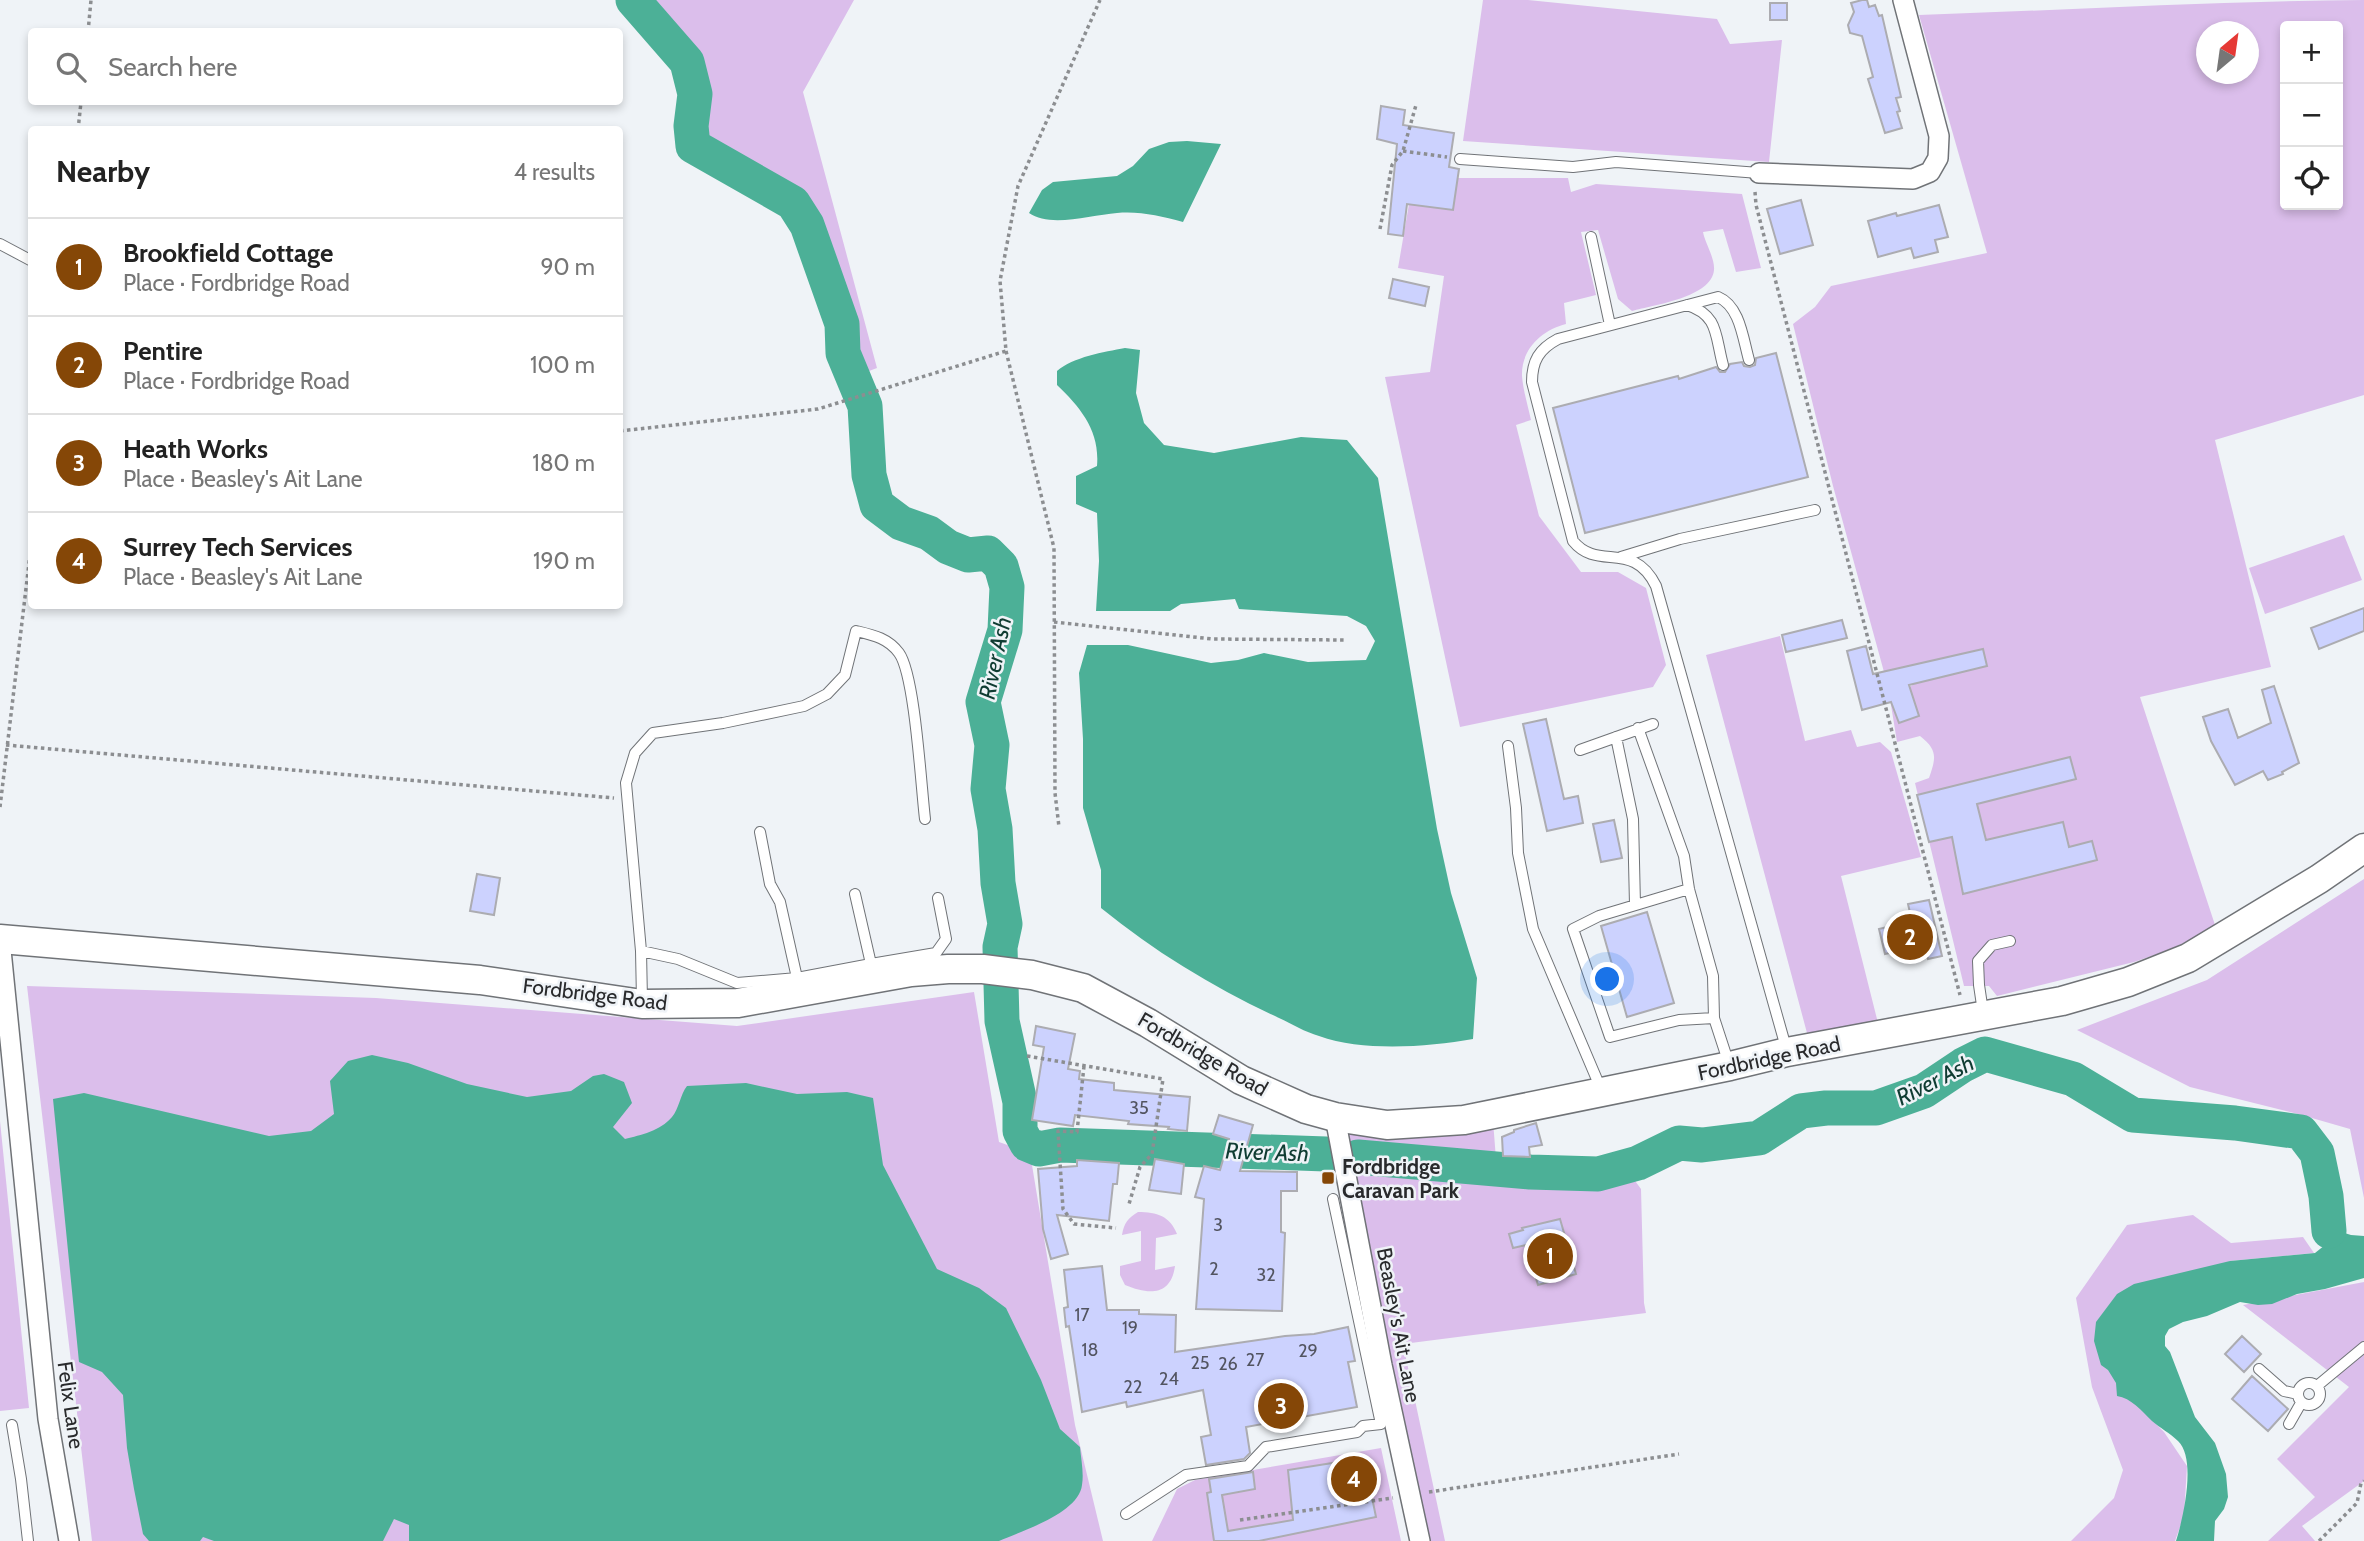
<!DOCTYPE html>
<meta charset="utf-8">
<style>
body{margin:0;font-family:Cabin,sans-serif;background:#f2f2f2;color:#222}
.controls{position:absolute;right:21px;top:21px;display:grid;overflow:hidden;border-radius:7px;box-shadow:0 4px 10px #0003}
.controls button{width:63px;height:63px;display:grid;place-items:center;padding:0;border:0;border-bottom:2px solid #e0e0e0;background:#fff;color:#222;font:35px sans-serif}
.compass{position:absolute;left:2196px;top:21px;width:63px;height:63px;border-radius:50%;background:#fff;box-shadow:0 4px 10px #0003;rotate:29deg}
.you{position:absolute;left:1608px;top:980px;width:24px;height:24px;margin:-18px;border:5px solid #fff;border-radius:50%;background:#1a73e8;box-shadow:0 0 0 10px #1a73e833}
.badge{display:grid;place-items:center;width:46px;height:46px;border-radius:50%;background:#854707;color:#fff;font-size:23px;font-weight:700}
.pin{position:absolute;translate:-50% -50%;border:4px solid #fff;box-shadow:0 2px 7px #0006}
.list{margin:0;padding:0;list-style:none}
h2{display:flex;justify-content:space-between;align-items:center;height:91px;margin:0;padding:0 28px;font-size:30px}
h2 small{font-size:23px;font-weight:400;color:#767676}
.list li{display:grid;grid-template-columns:46px 1fr auto;gap:21px;align-items:center;box-sizing:border-box;height:98px;padding:0 28px;border-top:2px solid #e0e0e0}
.list b{display:block;font-size:26px;white-space:nowrap}
.list p{margin:0;font-size:23px;white-space:nowrap;color:#767676}
.list em{font-size:23px;font-style:normal;color:#767676}
.icon{flex:none;width:38px;height:38px;fill:none;stroke:currentColor;stroke-width:2;stroke-linecap:round;stroke-linejoin:round}
.map{position:relative;flex:none;width:2364px;height:1541px;overflow:hidden}
.search{position:absolute;background:#fff;box-shadow:0 4px 10px #0003;left:28px;top:28px;width:595px;height:77px;display:flex;align-items:center;gap:18px;box-sizing:border-box;padding:0 24px;border-radius:7px;color:#767676;font-size:26px}
.panel{position:absolute;background:#fff;box-shadow:0 4px 10px #0003;left:28px;top:126px;width:595px;height:483px;border-radius:7px}
.map>svg:first-child{display:block}
</style>
<div class="map">
<svg width="2364" height="1541" viewBox="0 0 2364 1541">
<rect width="100%" height="100%" fill="#eff3f7"/>
<!-- green -->
<path fill="#dbbeeb" fill-rule="evenodd" d="M633 0H854L803 92 877 368 853 377 843 353 842 324 807 225 793 203 693 146 691 126 695 94 687 62Z
M1483 0H1528L1717 19 1730 44 1782 40 1769 162 1463 141Z
M2364 0V395L2215 440 2271 667 2140 697 2216 928 2166 951 2134 962 1997 996 1989 986H1964L1915 783 1929 778C1936 758 1938 750 1920 736L1897 742 1890 699 1916 683 1987 666 1983 649 1884 672 1833 486 1793 324 1815 307 1831 286 1987 253 1919 15C2068 10 2216 1 2364 0ZM2285 26H2338V205H2285ZM2206 32H2248V74H2206Z
M1458 178H1568L1571 192 1596 184 1742 194 1761 268 1736 272 1723 229 1703 232C1705 243 1715 258 1714 270 1712 297 1654 305 1632 311L1618 299 1598 230 1581 232 1596 295 1564 303 1566 324C1542 330 1521 349 1522 376 1523 390 1528 406 1531 420L1516 425 1539 516 1581 572H1618L1646 588 1666 665 1653 687 1460 727 1385 377 1430 372 1444 276 1398 268 1409 204Z
M2344 535 2362 580 2265 614 2249 568Z
M1780 636 1805 741 1851 730 1857 747 1880 742 1891 752 1921 857 1841 876 1878 1023 1807 1033 1706 655Z
M2364 879V1198L2350 1129 2298 1114 2190 1087 2077 1030 2207 980Z
M27 986 376 998 737 1026 974 992 999 1142 1030 1153 1075 1425 1103 1541H92Z
M0 1121 29 1408 0 1411Z
M1493 1121 1496 1159 1593 1165 1616 1155 1641 1189 1644 1303 1646 1313 1403 1344 1445 1541H1413L1338 1130Z
M1138 1212C1157 1212 1170 1216 1177 1234L1156 1238 1155 1270 1175 1266C1171 1296 1149 1295 1125 1285L1120 1275V1266L1141 1261V1231L1122 1235C1124 1223 1128 1218 1138 1212Z
M2193 1215 2231 1243 2303 1237 2314 1253 2230 1261 2116 1383 2164 1432 2187 1466 2184 1516 2175 1541H2071L2114 1498 2123 1470 2092 1387 2076 1298 2127 1225Z
M2364 1282V1481L2302 1526 2315 1541H2268L2315 1497 2277 1459 2349 1387 2243 1305Z
M1381 1448 1401 1541H1152L1177 1489 1195 1480Z"/>
<!-- water -->
<path fill="#4cb097" d="M1187 141 1221 144 1183 222C1160 216 1140 211 1117 213 1091 215 1050 228 1029 213L1042 190 1053 182 1117 176 1133 166 1149 149 1169 142Z
M1125 348 1140 350 1136 393 1144 423 1164 445 1214 453 1301 437 1347 440 1378 478 1437 829 1451 893 1477 978 1473 1039C1427 1047 1364 1052 1319 1036 1305 1032 1292 1024 1279 1018 1216 989 1155 952 1101 908V870L1083 808V739L1079 673 1087 645H1128L1211 663 1238 660 1264 653 1308 662 1366 660 1375 641 1366 626 1347 616 1239 609 1235 599 1181 604 1170 611H1096L1099 561 1097 513 1076 504V476L1097 466C1100 431 1081 408 1057 385V371C1073 357 1104 352 1125 348Z
M372 1055 408 1063 467 1084 527 1097 571 1091 593 1076 604 1074 624 1082 632 1103 613 1127 625 1139C641 1135 660 1131 672 1117 679 1109 680 1095 687 1086L746 1083 797 1094 847 1092 873 1098 883 1165 937 1269 979 1288 1006 1308 1041 1380 1060 1429 1080 1447C1081 1459 1084 1473 1082 1485 1079 1513 1022 1531 999 1541H409V1525L394 1519 383 1541H214L203 1537 200 1541H149L143 1534 134 1489 127 1448 123 1395 102 1372 79 1362 53 1099 84 1093 269 1136 311 1131 334 1114 330 1081 348 1061Z
M2327 1185 2331 1219 2338 1231 2351 1235 2364 1236V1278L2325 1289 2297 1294 2272 1304 2258 1305 2240 1302 2207 1316 2183 1322 2169 1329 2165 1336V1346L2170 1352 2195 1417 2215 1443 2226 1474 2228 1497 2224 1509 2215 1521 2214 1541H2176C2183 1519 2197 1459 2178 1441 2170 1433 2160 1428 2152 1421 2142 1411 2131 1398 2117 1396L2116 1383 2108 1370 2101 1365 2094 1341 2096 1322 2117 1294 2134 1284 2230 1261 2315 1253 2325 1245 2317 1234 2323 1214 2320 1187Z"/>
<g fill="none" stroke-linecap="round" stroke-linejoin="round">
<!-- river -->
<path stroke="#4cb097" stroke-width="35" d="M633 0 687 62 695 94 691 126 693 146 793 203 807 225 842 324 843 353 865 406 869 475 877 505 901 523 929 533 948 547 968 555 988 553 1001 566 1007 587 1005 630 983 702 992 745 988 789 995 829 998 883 1005 924 1000 947 1002 1021 1020 1102V1131L1027 1144 1039 1149 1060 1145 1326 1154
M1358 1157 1530 1172 1598 1174 1638 1163 1679 1143 1702 1145 1759 1138 1801 1111 1826 1108H1876L1924 1091 1963 1065 1985 1054 2073 1079 2133 1115 2235 1123 2301 1132 2317 1153 2326 1196 2329 1231"/>
</g>
<!-- building -->
<path fill="#ccd2fe" stroke="#acacb1" stroke-width="2" d="M1862 0H1867L1869 7 1875 5 1879 16 1882 15 1901 97 1896 98 1900 111 1897 112 1902 128 1885 133 1868 79 1873 77 1862 36 1850 33 1848 25 1854 12 1851 3Z
M1770 3H1787V20H1770Z
M1381 106 1405 110 1403 125 1454 133 1449 167 1459 169 1453 210 1407 204 1403 236 1388 234 1397 144 1377 139Z
M1801 200 1813 245 1780 254 1767 209Z
M1939 205 1948 237 1935 240 1938 252 1914 258 1911 248 1878 257 1868 221 1896 213 1897 216Z
M1393 279 1429 287 1425 306 1389 298Z
M1776 353 1808 477 1585 533 1553 408 1678 376 1679 379 1716 367 1720 372H1725L1730 364 1742 362 1744 366 1750 367 1755 365 1756 358Z
M2364 608V631L2319 649 2311 628Z
M1842 620 1847 638 1786 652 1782 635Z
M1866 646 1873 674 1983 649 1987 666 1909 685 1919 716 1899 723 1891 702 1862 710 1847 651Z
M2274 686 2299 763 2282 772 2283 774 2268 780 2263 771 2235 785 2211 741 2203 717 2228 709 2238 738 2271 723 2262 690Z
M1546 719 1564 799 1578 796 1583 823 1547 831 1523 724Z
M2070 757 2076 779 1977 804 1986 840 2063 822 2069 847 2092 841 2097 860 1963 894 1952 837 1929 842 1917 795Z
M1614 820 1622 858 1601 862 1593 824Z
M477 874 500 878 494 915 470 911Z
M1929 900 1942 956 1928 959 1925 948 1903 954 1902 950 1885 954 1879 929 1912 921 1908 904Z
M1647 912 1674 1003 1627 1017 1601 926Z
M1036 1026 1075 1034 1068 1069 1080 1071 1079 1079 1114 1083V1090L1190 1097 1187 1131 1168 1129 1169 1127 1128 1124 1129 1121 1075 1115 1073 1126 1032 1120 1044 1047 1033 1045Z
M1219 1115 1253 1125 1240 1171 1297 1172V1191H1281V1232L1285 1233 1282 1311 1196 1309 1204 1199 1195 1197 1204 1166 1220 1170 1229 1139 1213 1134Z
M1536 1123 1542 1145 1529 1147 1530 1157 1503 1156 1502 1137 1514 1132V1130Z
M1155 1159 1184 1164 1181 1194 1149 1190Z
M1077 1160 1119 1163 1117 1184H1113L1109 1221 1057 1215 1068 1254 1051 1259 1043 1229 1038 1169 1077 1166Z
M1560 1219 1576 1274 1538 1285 1526 1245 1513 1248 1509 1234 1523 1230 1522 1228Z
M1102 1266 1107 1310H1139V1314L1176 1315 1175 1352 1285 1336 1314 1334 1348 1327 1355 1361 1348 1362 1357 1407 1246 1427 1250 1453 1244 1459 1206 1465 1201 1437 1211 1435 1203 1390 1127 1407 1126 1402 1082 1412 1069 1326 1066 1327 1064 1308 1068 1307 1064 1270Z
M2242 1336 2261 1354 2244 1372 2225 1354Z
M2252 1376 2288 1409 2268 1431 2232 1399Z
M1364 1458 1376 1517 1259 1541H1214L1207 1493 1211 1492 1209 1479 1253 1472 1255 1489 1222 1495 1228 1531 1293 1520 1288 1470Z"/>
<g fill="none" stroke-linecap="round" stroke-linejoin="round">
<defs>
<path id="lane" d="M1460 159 1573 167 1616 162 1759 173
M1591 237 1610 325
M0 244 32 261
M1687 305C1719 315 1715 336 1723 365
M1749 360C1743 339 1740 306 1718 297L1558 339C1539 349 1532 361 1532 382L1573 541C1598 572 1633 539 1656 586L1787 1051
M1621 557 1680 539 1815 510
M1638 728 1684 856 1689 889 1713 976 1714 1018 1729 1064
M1616 737 1633 819 1635 905
M1508 746 1516 808 1518 853 1533 929 1601 1089
M1580 750 1653 724
M760 832 770 884 780 902 797 978
M1689 889 1599 916 1573 929 1610 1037 1679 1020 1714 1018
M641 951 678 959 737 983 797 978 871 964 855 894
M872 968 871 964 936 953 946 939 938 898
M642 1000 641 951 626 783 635 753 653 733 723 723 804 706 827 694 845 675 856 631C873 635 888 638 899 653 915 675 921 786 925 819
M1983 1012 1979 985 1978 961 1992 945 2010 941
M2259 1369 2284 1391 2298 1394
M2298 1394a11 11 0 1 1 22 0a11 11 0 1 1-22 0Z
M2317 1386 2364 1347
M2289 1424 2301 1403
M12 1425 21 1479 28 1541
M1126 1514 1186 1475 1248 1466 1266 1447 1357 1432 1363 1426 1381 1424 1333 1199"/>
<path id="street" d="M1759 173 1913 179 1930 172 1938 158 1939 136 1903 0
M0 940 48 1419 69 1541
M1335 1117 1382 1365 1420 1541"/>
<path id="secondary" d="M0 939 480 980 642 1004 738 1003 911 972 948 969H983L1032 975 1083 988 1148 1023 1241 1080 1306 1109 1335 1117 1387 1125 1464 1120 1730 1066 1787 1052 2062 1001 2128 982 2188 958 2319 879 2364 848"/>
</defs>
<!-- lane casing -->
<use href="#lane" stroke="#707377" stroke-width="12"/>
<!-- street casing -->
<use href="#street" stroke="#707377" stroke-width="22"/>
<!-- secondary casing -->
<use href="#secondary" stroke="#707377" stroke-width="31"/>
<!-- path -->
<path stroke="#8c8e91" stroke-width="3.5" stroke-dasharray="3.5 3.5" stroke-linecap="butt" d="M88 32 91 0
M78 130 81 102
M1403 151 1447 157
M1755 192 1756 205 1960 995
M1380 229 1392 165 1403 151 1416 105
M1006 351 1054 548 1055 793 1059 827
M620 431 818 409 1006 351 1000 281 1018 186 1100 0
M1054 622 1212 639 1346 640
M6 745 614 798
M0 807 32 538
M1027 1056 1163 1079 1152 1154 1140 1167 1129 1204
M1084 1066 1077 1132 1058 1131 1063 1209 1074 1224 1116 1228
M1429 1492 1679 1454
M1240 1520 1393 1498
M2319 1541 2357 1503 2361 1483 2364 1481"/>
<!-- lane -->
<use href="#lane" stroke="#fff" stroke-width="10"/>
<!-- street -->
<use href="#street" stroke="#fff" stroke-width="19"/>
<!-- secondary -->
<use href="#secondary" stroke="#fff" stroke-width="28"/>
</g>
<!-- markers -->
<rect fill="#854707" stroke="#eff3f7" stroke-width="2.5" x="1321" y="1171" width="14" height="14" rx="3.5"/>
<g text-anchor="middle" dominant-baseline="central" stroke-width="5" stroke-linejoin="round" paint-order="stroke">
<!-- number labels -->
<g font-size="18" fill="#525460">
<text x="1139" y="1108">35</text>
<text x="1218" y="1225">3</text>
<text x="1214" y="1269">2</text>
<text x="1266" y="1275">32</text>
<text x="1082" y="1315">17</text>
<text x="1130" y="1328">19</text>
<text x="1090" y="1350">18</text>
<text x="1308" y="1351">29</text>
<text x="1255" y="1360">27</text>
<text x="1200" y="1363">25</text>
<text x="1228" y="1364">26</text>
<text x="1169" y="1379">24</text>
<text x="1133" y="1387">22</text>
</g>
<!-- street labels -->
<g font-size="21" fill="#292a2c" stroke="#eff3f7">
<text transform="translate(595 994) rotate(7)">Fordbridge Road</text>
<text transform="translate(1203 1054) rotate(30)">Fordbridge Road</text>
<text transform="translate(1769 1058) rotate(-12)">Fordbridge Road</text>
<text transform="translate(1399 1325) rotate(79)">Beasley's Ait Lane</text>
<text transform="translate(71 1405) rotate(82)">Felix Lane</text>
</g>
<!-- poi labels -->
<g font-size="21" font-weight="bold" fill="#292a2c" stroke="#eff3f7" text-anchor="start">
<text x="1342" y="1166">Fordbridge<tspan x="1342" dy="24">Caravan Park</tspan></text>
</g>
<!-- water labels -->
<g font-size="23" font-style="italic" fill="#0f3c32" stroke="#eff3f7">
<text transform="translate(995 658) rotate(-78)">River Ash</text>
<text transform="translate(1935 1080) rotate(-27)">River Ash</text>
<text transform="translate(1267 1152) rotate(2)">River Ash</text>
</g>
</g>
</svg>
<div class="controls">
<button>+</button>
<button>−</button>
<button><svg class="icon" aria-label="locate" viewBox="0 0 24 24"><circle cx="12" cy="12" r="6"/><path d="M12 2v4M12 18v4M2 12h4M18 12h4"/></svg></button>
</div>
<svg class="compass" viewBox="-18 -18 36 36"><path d="M0-13l5 13h-10z" fill="#e53935"/><path d="M0 13l5-13h-10z" fill="#767676"/></svg>
<div class="you"></div>
<div class="pin badge" style="left:1550px;top:1256px">1</div>
<div class="pin badge" style="left:1910px;top:937px">2</div>
<div class="pin badge" style="left:1281px;top:1406px">3</div>
<div class="pin badge" style="left:1354px;top:1479px">4</div>
<div class="search"><svg class="icon" aria-label="search" viewBox="0 0 24 24"><circle cx="10" cy="10" r="6"/><path d="M15 15l6 6"/></svg>Search here</div>
<section class="panel">
<h2>Nearby<small>4 results</small></h2>
<ul class="list">
<li><span class="badge">1</span><div><b>Brookfield Cottage</b><p>Place · Fordbridge Road</p></div><em>90 m</em></li>
<li><span class="badge">2</span><div><b>Pentire</b><p>Place · Fordbridge Road</p></div><em>100 m</em></li>
<li><span class="badge">3</span><div><b>Heath Works</b><p>Place · Beasley's Ait Lane</p></div><em>180 m</em></li>
<li><span class="badge">4</span><div><b>Surrey Tech Services</b><p>Place · Beasley's Ait Lane</p></div><em>190 m</em></li>
</ul>
</section>
</div>
